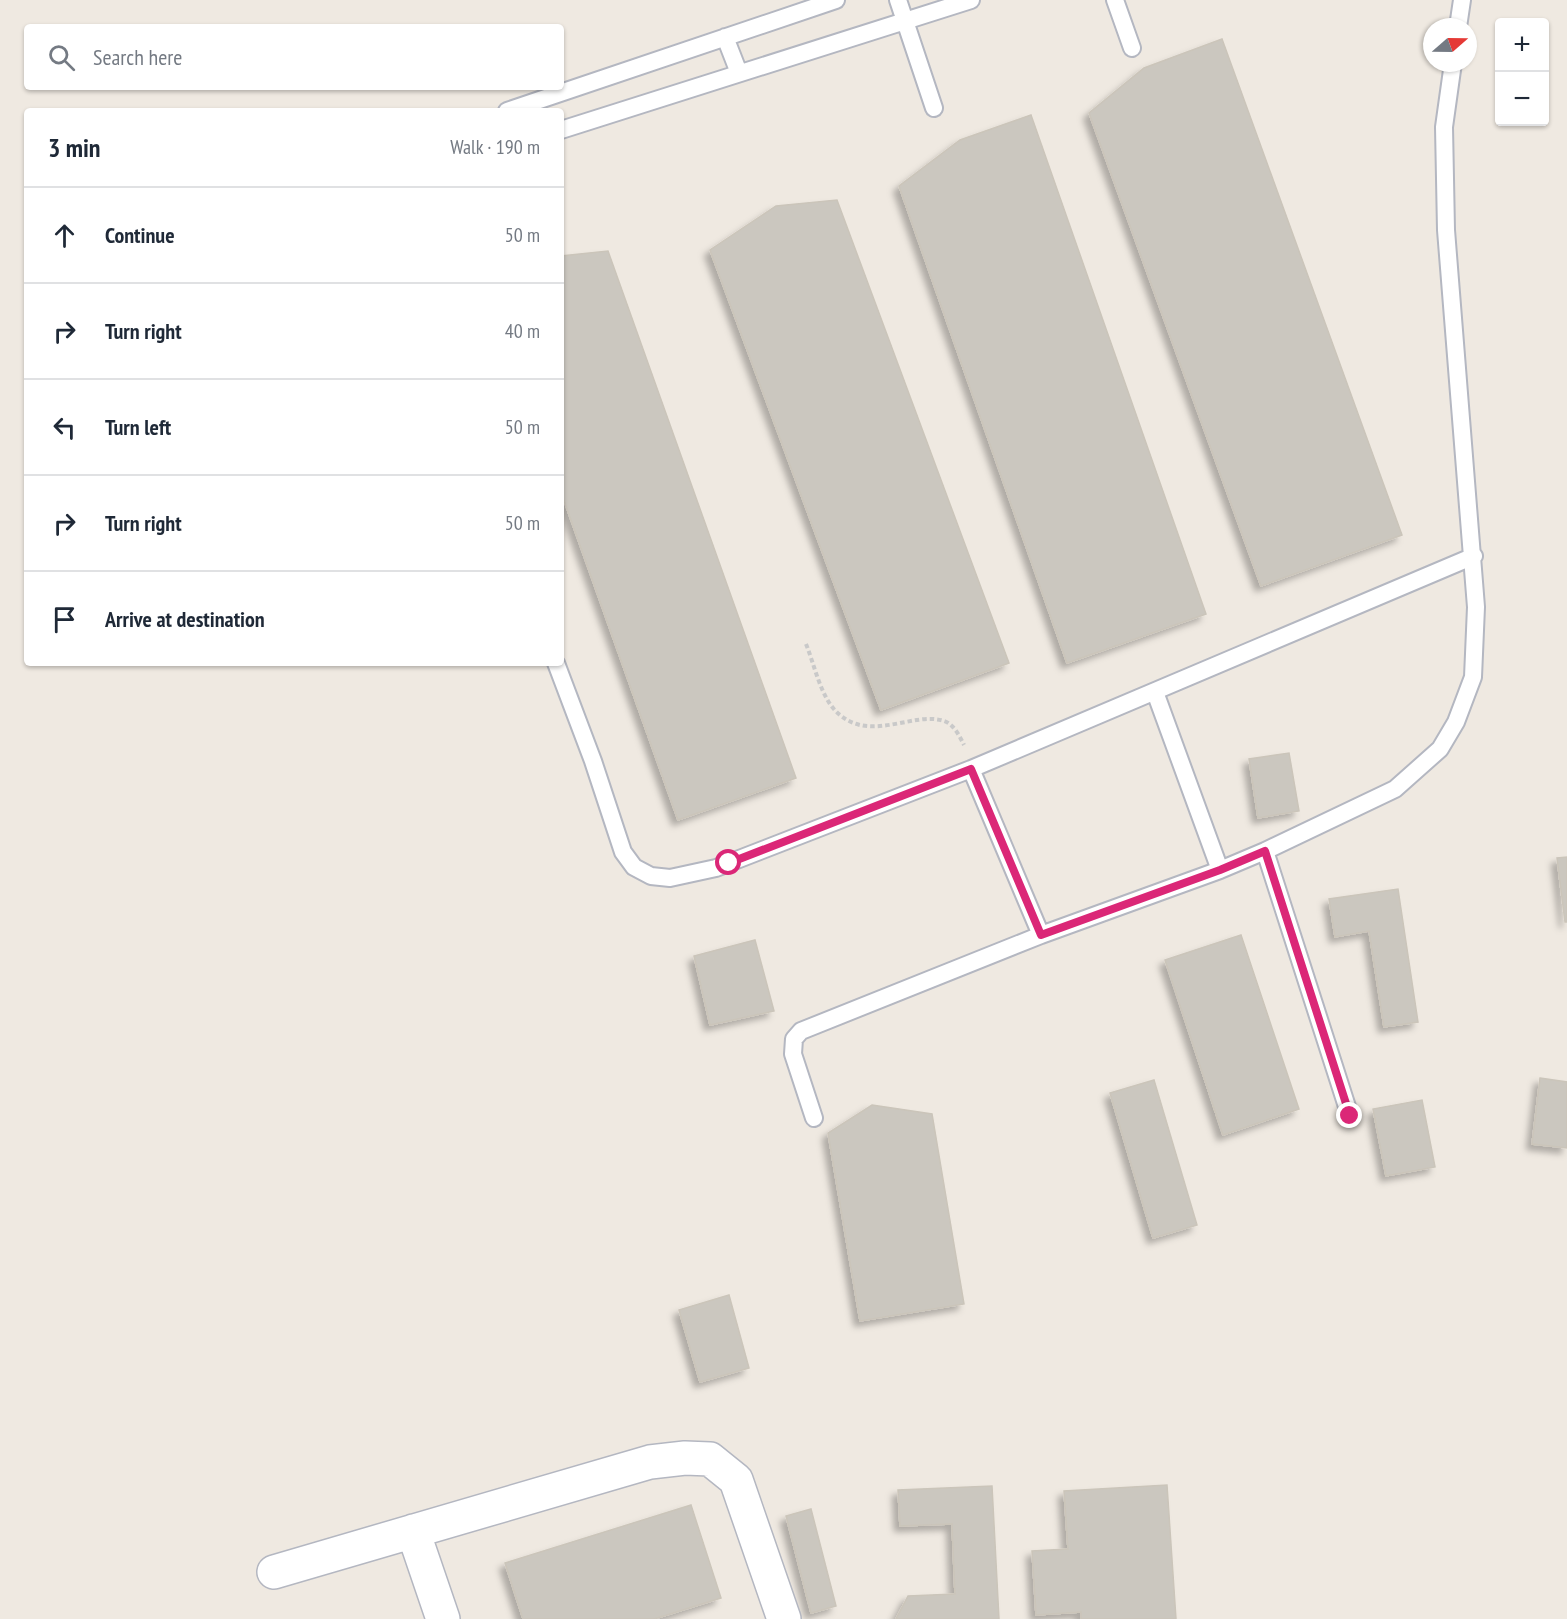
<!DOCTYPE html>
<meta charset="utf-8">
<style>
body{margin:0;font-family:"PT Sans Narrow",sans-serif;background:#f6f6f7;color:#1f2937}
.controls{position:absolute;right:18px;top:18px;display:grid;overflow:hidden;border-radius:6px;box-shadow:0 2px 4px #0004}
.controls button{width:54px;height:54px;display:grid;place-items:center;padding:0;border:0;border-bottom:2px solid #e0e1e3;background:#fff;color:#1f2937;font:30px sans-serif}
.compass{position:absolute;left:1423px;top:18px;width:54px;height:54px;border-radius:50%;background:#fff;box-shadow:0 2px 4px #0004;rotate:70deg}
.stop{position:absolute;width:18px;height:18px;margin:-14px;border:4px solid #db2777;border-radius:50%;background:#fff}
.stop.end{background:#db2777;border-color:#fff;box-shadow:0 2px 6px #0008}
.list{margin:0;padding:0;list-style:none}
h2{display:flex;justify-content:space-between;align-items:center;height:78px;margin:0;padding:0 24px;font-size:26px}
h2 small{font-size:20px;font-weight:400;color:#747a83}
.list li{display:grid;grid-template-columns:39px 1fr auto;gap:18px;align-items:center;box-sizing:border-box;height:96px;padding:0 24px;border-top:2px solid #e0e1e3}
.list b{display:block;font-size:22px;white-space:nowrap}
.list em{font-size:20px;font-style:normal;color:#747a83}
.icon{flex:none;width:33px;height:33px;fill:none;stroke:currentColor;stroke-width:2;stroke-linecap:round;stroke-linejoin:round}
.map{position:relative;flex:none;width:1567px;height:1619px;overflow:hidden}
.search{position:absolute;background:#fff;box-shadow:0 2px 4px #0004;left:24px;top:24px;width:540px;height:66px;display:flex;align-items:center;gap:15px;box-sizing:border-box;padding:0 21px;border-radius:6px;color:#747a83;font-size:22px}
.panel{position:absolute;background:#fff;box-shadow:0 2px 4px #0004;left:24px;top:108px;width:540px;height:558px;border-radius:6px}
.map>svg:first-child{display:block}
</style>
<div class="map">
<svg width="1567" height="1619" viewBox="0 0 1567 1619">
<defs>
<filter id="shadow"><feDropShadow dx="-5.5" dy="5.5" stdDeviation="3" flood-color="#0004"/></filter>
</defs>
<rect width="100%" height="100%" fill="#efe9e1"/>
<!-- building -->
<path fill="#cbc7bf" stroke="#cbc5ba" stroke-width="1.5" filter="url(#shadow)" d="M1222 39 1402 535 1261 586 1089 113 1144 68Z
M1031 115 1206 614 1067 663 899 186 960 140Z
M837 200 1009 663 881 710 710 250 776 206Z
M608 251 796 778 678 820 561 492V256Z
M1289 753 1299 811 1258 818 1249 759Z
M1567 857V922H1565L1557 858Z
M1398 889 1418 1022 1384 1027 1369 931 1335 937 1329 899Z
M1241 935 1299 1109 1223 1135 1165 960Z
M755 940 774 1011 710 1025 694 956Z
M1540 1078 1567 1082V1148L1532 1144Z
M1154 1080 1197 1225 1153 1238 1110 1093Z
M1422 1100 1435 1167 1386 1176 1373 1109Z
M872 1105 932 1114 964 1304 860 1321 828 1133Z
M729 1295 749 1368 700 1382 679 1310Z
M1167 1485 1176 1619H1081V1612L1036 1615 1032 1551 1068 1549 1064 1491Z
M992 1486 999 1619H896L908 1596 955 1594 952 1524 900 1526 898 1490Z
M691 1505 721 1598 654 1619H523L505 1563Z
M811 1509 836 1606 811 1613 786 1516Z"/>
<g fill="none" stroke-linecap="round" stroke-linejoin="round">
<defs>
<path id="lane" d="M898 0 934 108
M1115 0 1132 48
M1458 27 1462 0
M725 37 739 73
M507 111 836 0
M561 130 971 0
M556 663 593 761 623 852 634 867 651 876 670 878 716 868 971 769 1474 556
M1155 692 1220 870
M971 769 1041 935
M1265 851 1350 1116
M814 1118 793 1054 794 1039 801 1031 1041 935 1220 870 1265 851 1395 789 1440 749 1456 722 1473 677 1476 607 1446 230 1444 127 1453 63"/>
<path id="street" d="M413 1531 443 1619
M274 1572 650 1462 685 1458 710 1459 736 1480 784 1619"/>
</defs>
<!-- lane casing -->
<use href="#lane" stroke="#b4b7c1" stroke-width="20"/>
<!-- street casing -->
<use href="#street" stroke="#b4b7c1" stroke-width="36"/>
<!-- path -->
<path stroke="#c9c9c9" stroke-width="4" stroke-dasharray="4.5 3" stroke-linecap="butt" d="M806 644C815 666 821 700 840 715 872 742 914 711 944 721 954 724 960 737 964 745"/>
<!-- lane -->
<use href="#lane" stroke="#fff" stroke-width="16"/>
<!-- street -->
<use href="#street" stroke="#fff" stroke-width="33"/>
</g>
<g fill="none" stroke-linecap="round" stroke-linejoin="round">
<!-- route -->
<path stroke="#db2777" stroke-width="8" d="M729 863 971 769 1041 935 1220 870 1265 851 1350 1116"/>
</g>
</svg>
<div class="controls">
<button>+</button>
<button>−</button>
</div>
<svg class="compass" viewBox="-18 -18 36 36"><path d="M0-13l5 13h-10z" fill="#e53935"/><path d="M0 13l5-13h-10z" fill="#747a83"/></svg>
<div class="stop" style="left:729px;top:863px"></div>
<div class="stop end" style="left:1350px;top:1116px"></div>
<div class="search"><svg class="icon" aria-label="search" viewBox="0 0 24 24"><circle cx="10" cy="10" r="6"/><path d="M15 15l6 6"/></svg>Search here</div>
<section class="panel">
<h2>3 min<small>Walk · 190 m</small></h2>
<ul class="list">
<li><svg class="icon" aria-label="ahead" viewBox="0 0 24 24"><path d="M12 20V5M6 11l6-6 6 6"/></svg><div><b>Continue</b></div><em>50 m</em></li>
<li><svg class="icon" aria-label="right" viewBox="0 0 24 24"><path d="M7 20v-9h11M14 6l5 5-5 5"/></svg><div><b>Turn right</b></div><em>40 m</em></li>
<li><svg class="icon" aria-label="left" viewBox="0 0 24 24"><path d="M17 20v-9H6M10 6l-5 5 5 5"/></svg><div><b>Turn left</b></div><em>50 m</em></li>
<li><svg class="icon" aria-label="right" viewBox="0 0 24 24"><path d="M7 20v-9h11M14 6l5 5-5 5"/></svg><div><b>Turn right</b></div><em>50 m</em></li>
<li><svg class="icon" aria-label="arrive" viewBox="0 0 24 24"><path d="M6 21V4h12l-3 4 3 4H6"/></svg><div><b>Arrive at destination</b></div></li>
</ul>
</section>
</div>
